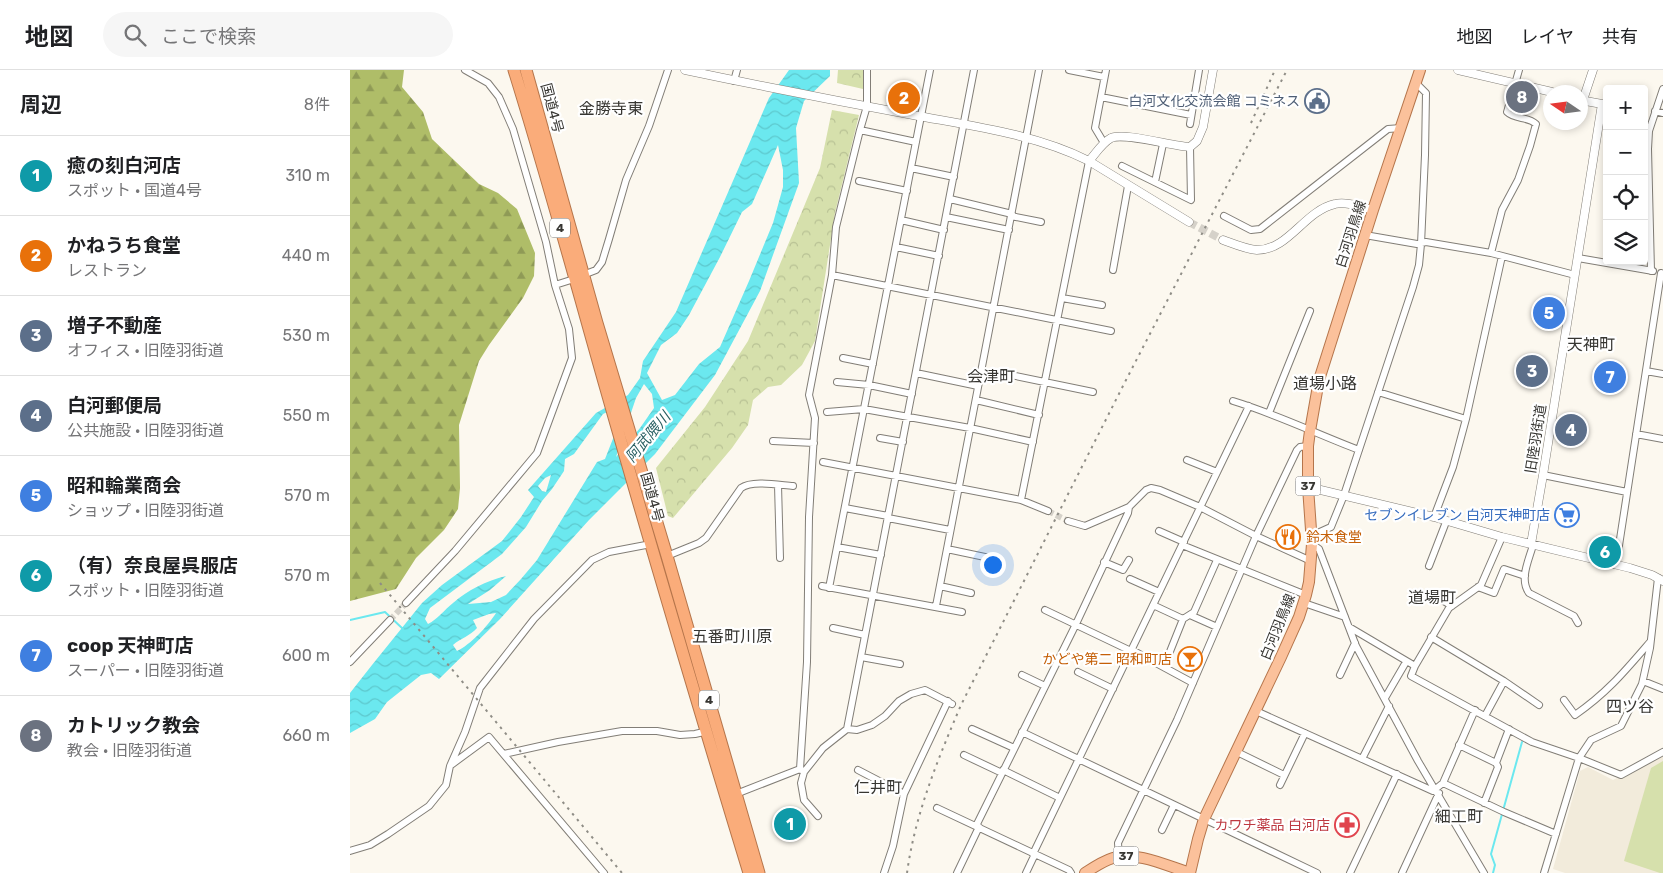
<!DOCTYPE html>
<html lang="ja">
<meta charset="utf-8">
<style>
body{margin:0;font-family:Rubik,"Noto Sans JP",sans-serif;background:#f6f6f6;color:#202124}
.controls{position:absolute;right:15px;top:15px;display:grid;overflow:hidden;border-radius:5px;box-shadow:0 2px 8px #0003}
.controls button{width:45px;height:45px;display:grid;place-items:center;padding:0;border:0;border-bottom:1px solid #e0e0e0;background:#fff;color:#202124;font:25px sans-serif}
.compass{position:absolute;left:1193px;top:15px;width:45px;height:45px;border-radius:50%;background:#fff;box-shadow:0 2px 8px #0003;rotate:283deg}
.you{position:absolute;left:642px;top:494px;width:18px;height:18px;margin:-12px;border:4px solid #fff;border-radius:50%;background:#1a73e8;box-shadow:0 0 0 8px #1a73e833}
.badge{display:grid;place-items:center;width:32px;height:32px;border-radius:50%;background:#7267e2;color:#fff;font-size:16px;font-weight:700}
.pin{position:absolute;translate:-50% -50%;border:2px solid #fff;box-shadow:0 1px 5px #0006}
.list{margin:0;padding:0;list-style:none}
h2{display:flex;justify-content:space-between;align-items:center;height:65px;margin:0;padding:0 20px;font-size:21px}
h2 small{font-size:16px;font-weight:400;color:#757577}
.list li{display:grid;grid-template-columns:32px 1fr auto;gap:15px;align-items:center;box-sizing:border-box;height:80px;padding:0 20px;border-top:1px solid #e0e0e0}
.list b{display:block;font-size:19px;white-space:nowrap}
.list p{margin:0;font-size:16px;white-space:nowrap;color:#757577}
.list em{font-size:16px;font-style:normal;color:#757577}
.icon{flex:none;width:28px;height:28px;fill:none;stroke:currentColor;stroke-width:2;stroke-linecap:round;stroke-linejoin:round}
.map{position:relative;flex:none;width:1313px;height:803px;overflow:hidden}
header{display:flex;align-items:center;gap:30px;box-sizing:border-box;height:70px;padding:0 25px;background:#fff;border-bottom:1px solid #e0e0e0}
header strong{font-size:24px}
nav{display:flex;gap:28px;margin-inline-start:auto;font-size:18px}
.search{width:350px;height:45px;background:#f6f6f6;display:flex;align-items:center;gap:12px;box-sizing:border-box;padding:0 18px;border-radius:28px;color:#757577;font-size:19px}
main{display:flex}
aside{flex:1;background:#fff}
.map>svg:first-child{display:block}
</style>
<header>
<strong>地図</strong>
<div class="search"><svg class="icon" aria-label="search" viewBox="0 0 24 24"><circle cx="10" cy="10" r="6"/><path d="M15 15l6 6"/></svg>ここで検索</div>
<nav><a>地図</a><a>レイヤ</a><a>共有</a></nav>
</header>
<main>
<aside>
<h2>周辺<small>8件</small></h2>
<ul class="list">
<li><span class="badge" style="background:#0f9aa8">1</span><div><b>癒の刻白河店</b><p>スポット · 国道4号</p></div><em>310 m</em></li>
<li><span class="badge" style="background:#e8710a">2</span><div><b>かねうち食堂</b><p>レストラン</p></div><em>440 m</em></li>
<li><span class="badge" style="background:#5c6f8a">3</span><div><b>増子不動産</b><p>オフィス · 旧陸羽街道</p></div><em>530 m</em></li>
<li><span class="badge" style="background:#5c6f8a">4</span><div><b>白河郵便局</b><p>公共施設 · 旧陸羽街道</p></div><em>550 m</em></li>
<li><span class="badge" style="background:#3f7fe0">5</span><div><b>昭和輪業商会</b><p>ショップ · 旧陸羽街道</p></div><em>570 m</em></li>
<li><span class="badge" style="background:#0f9aa8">6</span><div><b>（有）奈良屋呉服店</b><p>スポット · 旧陸羽街道</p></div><em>570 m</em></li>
<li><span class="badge" style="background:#3f7fe0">7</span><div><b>coop 天神町店</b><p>スーパー · 旧陸羽街道</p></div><em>600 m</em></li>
<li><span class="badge" style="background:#6b7280">8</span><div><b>カトリック教会</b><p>教会 · 旧陸羽街道</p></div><em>660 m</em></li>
</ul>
</aside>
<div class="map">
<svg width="1313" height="803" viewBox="0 0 1313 803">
<defs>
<pattern id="forest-firs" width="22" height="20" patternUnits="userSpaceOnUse" patternTransform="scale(1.25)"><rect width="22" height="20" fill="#afbd68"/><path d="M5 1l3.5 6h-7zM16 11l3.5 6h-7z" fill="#8f9a56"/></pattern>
<pattern id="park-crowns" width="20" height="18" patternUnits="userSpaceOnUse" patternTransform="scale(1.25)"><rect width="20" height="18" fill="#d6e0ac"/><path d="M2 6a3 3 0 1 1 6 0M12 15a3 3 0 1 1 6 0" fill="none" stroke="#b8c194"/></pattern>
<pattern id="water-waves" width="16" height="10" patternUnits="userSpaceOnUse" patternTransform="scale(1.25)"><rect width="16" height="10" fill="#6be8ef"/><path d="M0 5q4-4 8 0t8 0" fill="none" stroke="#5dc8cd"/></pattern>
</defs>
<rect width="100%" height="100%" fill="#fcf8ef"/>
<!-- built -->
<path fill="#f2ebdb" d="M1313 686V803H1215L1203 799 1230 701 1238 697 1263 710Z"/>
<!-- forest -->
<path fill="url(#forest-firs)" d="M0 0H54L52 17 73 42 82 69 129 114 148 123 167 139 185 183 184 206 173 228 139 275 129 291 109 355 110 418 108 439 94 460 66 488 46 519 0 531Z"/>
<!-- park -->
<path fill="url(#park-crowns)" d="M488 0H513V19L487 13Z
M482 40 509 45 485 143 465 271 452 295 431 315 418 317 403 330 398 355 382 378 323 448 318 446 306 398 355 337 398 271 470 98Z"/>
<!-- pitch -->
<path fill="#d6e0ac" d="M1313 691V803H1310L1274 791 1301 698Z"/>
<!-- water -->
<path fill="url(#water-waves)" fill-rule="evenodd" d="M439 0H480V6L454 31 446 58 449 113 410 221 365 305 305 384 239 450 150 549 89 609 81 603 71 605 37 632 25 649 0 663V623L22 595 72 533 92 515 152 471 171 447 184 427 178 420 246 343 278 325 290 308 293 291 326 242 419 28ZM428 75 433 100V117L423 153 399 211 370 277 349 294 325 325 312 330 297 303 311 275 327 263 339 245 370 187 392 142 402 134ZM294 314 302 324 304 338 290 358 266 387 286 328ZM277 333 255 389 247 392 187 490 171 509 156 525 141 532 118 534 140 520 156 506C136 511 118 520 103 533 94 540 88 549 78 554L75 549 80 538 152 484 176 457 192 431 202 419 214 401 215 389 224 384 253 344ZM201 405 196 422 192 421 188 416 195 408ZM146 543C138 556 120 575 107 581L103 575C111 568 120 566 127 558L123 550 139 544Z"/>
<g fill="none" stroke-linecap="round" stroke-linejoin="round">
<!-- stream -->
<path stroke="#6be8ef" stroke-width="2" d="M0 550 35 542 53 559
M1143 803 1145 795 1141 784 1172 672"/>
<!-- minor-tunnel -->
<path stroke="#d5d1c9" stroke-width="6" stroke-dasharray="6 3" stroke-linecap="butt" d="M698 441 718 451
M40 550 56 533"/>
<!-- tertiary-tunnel -->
<path stroke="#d5d1c9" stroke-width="8" stroke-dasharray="8 4" stroke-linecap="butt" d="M839 152 873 170"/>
<defs>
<path id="minor" d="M719 0 754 7
M384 11 387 0
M751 27 841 45
M1305 41 1313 43
M840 54 849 0
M510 60 517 36V0
M754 73 745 58 756 0
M772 96 841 130 840 77
M561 98 604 107
M509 111 557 121
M805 112 813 74
M600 129 662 144
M661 146 691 152
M874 146 901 160 910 159 1038 59 1051 58
M596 147 659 160
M551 150 594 160
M1015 165 1067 174 1076 172 1141 183 1225 205
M546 177 589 186
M1141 183 1152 140 1168 110 1180 76 1186 54C1178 46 1165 50 1157 42L1169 0
M1228 188 1303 201
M763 200 778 116
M1301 201 1298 79 1299 61 1313 19
M233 205 246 200 252 192 259 169 276 110 299 56 318 0
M482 205 761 261
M205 215 224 209
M712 228 752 235
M493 288 523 294
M1296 301 1313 304
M566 303 628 316
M656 304 743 322
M487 312 519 315 562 324
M1028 322 1116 349
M626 330 689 345
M883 331C926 344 967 364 1009 380
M477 342 514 339 620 358 683 372
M919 343 960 241
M1286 364 1313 369
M530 368 553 372
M423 371 464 373
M837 390 867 402
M473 392 671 430 698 441
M1193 405 1277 422
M428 415 430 488
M671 430 739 91
M495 438 538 446
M1084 447 1103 397 1116 349 1152 186
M538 448 600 460
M718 451 735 456 779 437 796 420 801 418 810 420 850 437 906 466 961 491
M809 461 834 472
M961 466 981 457 994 425 1063 217 1069 195 1071 174 1075 85 1076 23 1066 13
M1152 467 1131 515 1099 538 1065 596 1061 606 1182 672 1229 688 1271 705 1313 682
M962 474 969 479 1006 576 1068 691 1134 803
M832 475 956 525
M1183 475C1179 490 1169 509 1179 523L1224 546 1228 553
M487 477 531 485
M597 479 649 490
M317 486 349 473 356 468 391 418C402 410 429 415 443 416
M754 492 773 500 779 490
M1266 495 1311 203
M1079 496 1096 452
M780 509 809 522
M472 516 612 542
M590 516 621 523
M1128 517 1144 523 1154 499 1175 506
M479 518 580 0
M1082 524 1102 536
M56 533 105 481 187 383 222 288 219 259 205 215 196 172 163 59 149 27 138 13 115 0
M954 533 995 547
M803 535 833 549
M586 536 689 0
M695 540 781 581
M840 545 867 557
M999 557 1065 596
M483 558 515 565
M1081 567 1154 611 1189 635
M782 580 843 613
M819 584 833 549 844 542 867 490
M511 587 550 594
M0 592 40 550
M728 602 763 619
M672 605 695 616
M990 605 1005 573
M1293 611 1313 619
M1035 628 1056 592
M1214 630 1225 645C1257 623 1275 601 1300 572
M906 641 1083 721 1093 713 1125 640
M1135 646 1154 611
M497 659 624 0
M622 659 664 678
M672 662 967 803
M1109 675 1146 693 1148 697 1134 733
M887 682 934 705
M154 684 208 672 272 661H307L330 665 345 664 358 661
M614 685 652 703
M1012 689 1039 636
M1146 693 1159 659
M101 695 139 667 254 803
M450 699 457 592 459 447 465 348 459 325 482 205 486 157 510 60 566 72
M508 700 554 724
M653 700 710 728
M1093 713 1154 742 1206 764
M930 715 955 663
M386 724 450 699 453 701
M587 738 719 800 721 803
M468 746 454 730 451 713 454 702 473 678 497 659 507 660 522 655 535 646 549 631 561 624 575 620 602 634
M626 756 726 554 778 443 779 437
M812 760 824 735
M0 781 20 775 38 764 79 736 96 715 100 696 115 662 130 618 184 549 242 490 259 482 301 474
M683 784 899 336
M769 787 768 773 827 650 906 466 947 380 950 377 958 376
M534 803 543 776 554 724 598 631
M607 803 629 757
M676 803 685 784
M1000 803 1047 704
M1052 803 1089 723
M1194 803 1229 688 1241 670 1271 656 1292 614 1300 578 1308 508"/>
<path id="tertiary" d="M335 0C411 16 487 31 563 45 622 56 685 64 739 91L839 152
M1108 0 1202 22
M1233 30 1243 0
M739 91C746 83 752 73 761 68 774 62 822 76 840 77L847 71 853 57 863 0
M873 170C884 174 895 179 907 180 939 180 954 141 985 134 996 131 1011 137 1023 140
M958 417 1084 447 1152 467 1280 498 1302 505 1313 511
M1181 474 1193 405 1252 34 1230 30"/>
<path id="primary" d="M735 803C744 797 753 791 763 788 788 781 817 796 840 803L848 769 854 749 931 587 949 547 956 525 959 512 962 474 958 417V376L960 361 969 310 1023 140 1070 0"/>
<path id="trunk" d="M164 0C197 106 226 213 256 319 302 481 350 642 399 803
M176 0 247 253 317 486 409 803"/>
</defs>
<!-- minor casing -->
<use href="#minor" stroke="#827e77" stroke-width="8"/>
<!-- tertiary casing -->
<use href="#tertiary" stroke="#827e77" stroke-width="9"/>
<!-- primary casing -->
<use href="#primary" stroke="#b5754b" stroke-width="12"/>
<!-- trunk casing -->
<use href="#trunk" stroke="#b5754b" stroke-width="13"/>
<!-- minor -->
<use href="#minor" stroke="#fff" stroke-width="6"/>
<!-- tertiary -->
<use href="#tertiary" stroke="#fff" stroke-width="8"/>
<!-- primary -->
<use href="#primary" stroke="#fbc19b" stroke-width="10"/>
<!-- trunk -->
<use href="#trunk" stroke="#faac7a" stroke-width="11"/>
<!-- rail -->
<path stroke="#8f8d86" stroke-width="2" stroke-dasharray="2.5 5" stroke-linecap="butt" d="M901 53 925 0
M30 513 272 803
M557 803C565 744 588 689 611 635L776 310 937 0"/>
</g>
<!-- icons -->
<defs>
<symbol id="civic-ring" viewBox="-11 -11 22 22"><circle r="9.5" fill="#fff" stroke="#5c6f8a" stroke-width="1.5"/><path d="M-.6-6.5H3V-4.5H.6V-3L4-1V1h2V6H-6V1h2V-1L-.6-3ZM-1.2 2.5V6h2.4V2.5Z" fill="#5c6f8a"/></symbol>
<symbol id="supermarket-ring" viewBox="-11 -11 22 22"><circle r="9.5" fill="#fff" stroke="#3f7fe0" stroke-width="1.5"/><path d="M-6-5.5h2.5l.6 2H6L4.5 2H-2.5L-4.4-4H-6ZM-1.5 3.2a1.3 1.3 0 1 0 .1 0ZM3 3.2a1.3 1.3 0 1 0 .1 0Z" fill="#3f7fe0"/></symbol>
<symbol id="restaurant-ring" viewBox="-11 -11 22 22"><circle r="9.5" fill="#fff" stroke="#e8710a" stroke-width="1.5"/><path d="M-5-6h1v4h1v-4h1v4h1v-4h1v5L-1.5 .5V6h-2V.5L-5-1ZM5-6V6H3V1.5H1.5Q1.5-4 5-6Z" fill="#e8710a"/></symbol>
<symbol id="bar-ring" viewBox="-11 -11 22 22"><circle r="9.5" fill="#fff" stroke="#e8710a" stroke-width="1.5"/><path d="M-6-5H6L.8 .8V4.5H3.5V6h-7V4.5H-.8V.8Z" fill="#e8710a"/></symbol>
<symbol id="pharmacy-ring" viewBox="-11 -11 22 22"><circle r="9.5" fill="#fff" stroke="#e0444e" stroke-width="1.5"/><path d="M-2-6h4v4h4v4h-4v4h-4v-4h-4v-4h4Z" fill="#e0444e"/></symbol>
</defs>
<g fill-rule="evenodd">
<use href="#civic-ring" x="953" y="17" width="28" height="28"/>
<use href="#supermarket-ring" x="1203" y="431" width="28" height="28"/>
<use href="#restaurant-ring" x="924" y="453" width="28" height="28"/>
<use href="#bar-ring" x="826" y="575" width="28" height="28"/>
<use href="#pharmacy-ring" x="983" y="741" width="28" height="28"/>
</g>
<g text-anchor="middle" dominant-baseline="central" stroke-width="4.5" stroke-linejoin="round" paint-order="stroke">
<!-- shield labels -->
<g fill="#fff" stroke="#737270" stroke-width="1">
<rect x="200" y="148.5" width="20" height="19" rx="4"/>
<rect x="945.5" y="406.5" width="25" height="19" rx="4"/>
<rect x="349" y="620.5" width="20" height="19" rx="4"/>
<rect x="763.5" y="776.5" width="25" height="19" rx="4"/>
</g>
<g font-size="12" font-weight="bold" fill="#373632">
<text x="210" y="158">4</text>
<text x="958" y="416">37</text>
<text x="359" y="630">4</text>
<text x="776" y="786">37</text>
</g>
<!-- service labels -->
<g font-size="14" fill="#4e5e75" stroke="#fff" text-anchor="end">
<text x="950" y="31">白河文化交流会館 コミネス</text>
</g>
<!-- street labels -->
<g font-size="14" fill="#373632" stroke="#fff">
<text transform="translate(202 38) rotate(75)">国道4号</text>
<text transform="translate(1001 164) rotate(-72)">白河羽鳥線</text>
<text transform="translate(1186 369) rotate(-81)">旧陸羽街道</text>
<text transform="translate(302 427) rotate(74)">国道4号</text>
<text transform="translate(928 557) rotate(-68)">白河羽鳥線</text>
</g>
<!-- shop labels -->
<g font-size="14" fill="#366cbe" stroke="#fff" text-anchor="end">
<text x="1200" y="445">セブンイレブン 白河天神町店</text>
</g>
<!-- food labels -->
<g font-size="14" fill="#c56008" stroke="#fff" text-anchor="start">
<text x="956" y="467">鈴木食堂</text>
<text x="822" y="589" text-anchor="end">かどや第二 昭和町店</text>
</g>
<!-- health labels -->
<g font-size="14" fill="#be3a42" stroke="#fff" text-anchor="end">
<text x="980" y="755">カワチ薬品 白河店</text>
</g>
<!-- water labels -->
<g font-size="15" font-style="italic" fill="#285e61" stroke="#fff">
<text transform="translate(298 367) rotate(-50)">阿武隈川</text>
</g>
<!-- quarter labels -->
<g font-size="16" fill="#373632" stroke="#fff">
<text x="261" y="38">金勝寺東</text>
<text x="1241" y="274">天神町</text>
<text x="641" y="306">会津町</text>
<text x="975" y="313">道場小路</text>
<text x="1082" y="527">道場町</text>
<text x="382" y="566">五番町川原</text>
<text x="1280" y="636">四ツ谷</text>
<text x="528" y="717">仁井町</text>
<text x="1109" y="746">細工町</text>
</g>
</g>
</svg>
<div class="controls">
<button>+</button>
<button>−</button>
<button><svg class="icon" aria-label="locate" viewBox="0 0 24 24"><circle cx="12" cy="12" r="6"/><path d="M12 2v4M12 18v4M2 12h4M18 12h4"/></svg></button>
<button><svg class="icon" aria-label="layers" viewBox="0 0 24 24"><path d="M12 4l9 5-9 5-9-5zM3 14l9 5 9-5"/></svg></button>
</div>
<svg class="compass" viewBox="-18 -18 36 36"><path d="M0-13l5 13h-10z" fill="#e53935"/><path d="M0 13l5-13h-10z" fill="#757577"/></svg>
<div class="you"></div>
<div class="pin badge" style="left:440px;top:754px;background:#0f9aa8">1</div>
<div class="pin badge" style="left:554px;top:28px;background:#e8710a">2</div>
<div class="pin badge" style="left:1182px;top:301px;background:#5c6f8a">3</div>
<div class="pin badge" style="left:1221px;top:360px;background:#5c6f8a">4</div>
<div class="pin badge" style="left:1199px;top:243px;background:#3f7fe0">5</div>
<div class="pin badge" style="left:1255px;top:482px;background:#0f9aa8">6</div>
<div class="pin badge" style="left:1260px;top:307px;background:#3f7fe0">7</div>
<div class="pin badge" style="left:1172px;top:27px;background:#6b7280">8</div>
</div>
</main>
